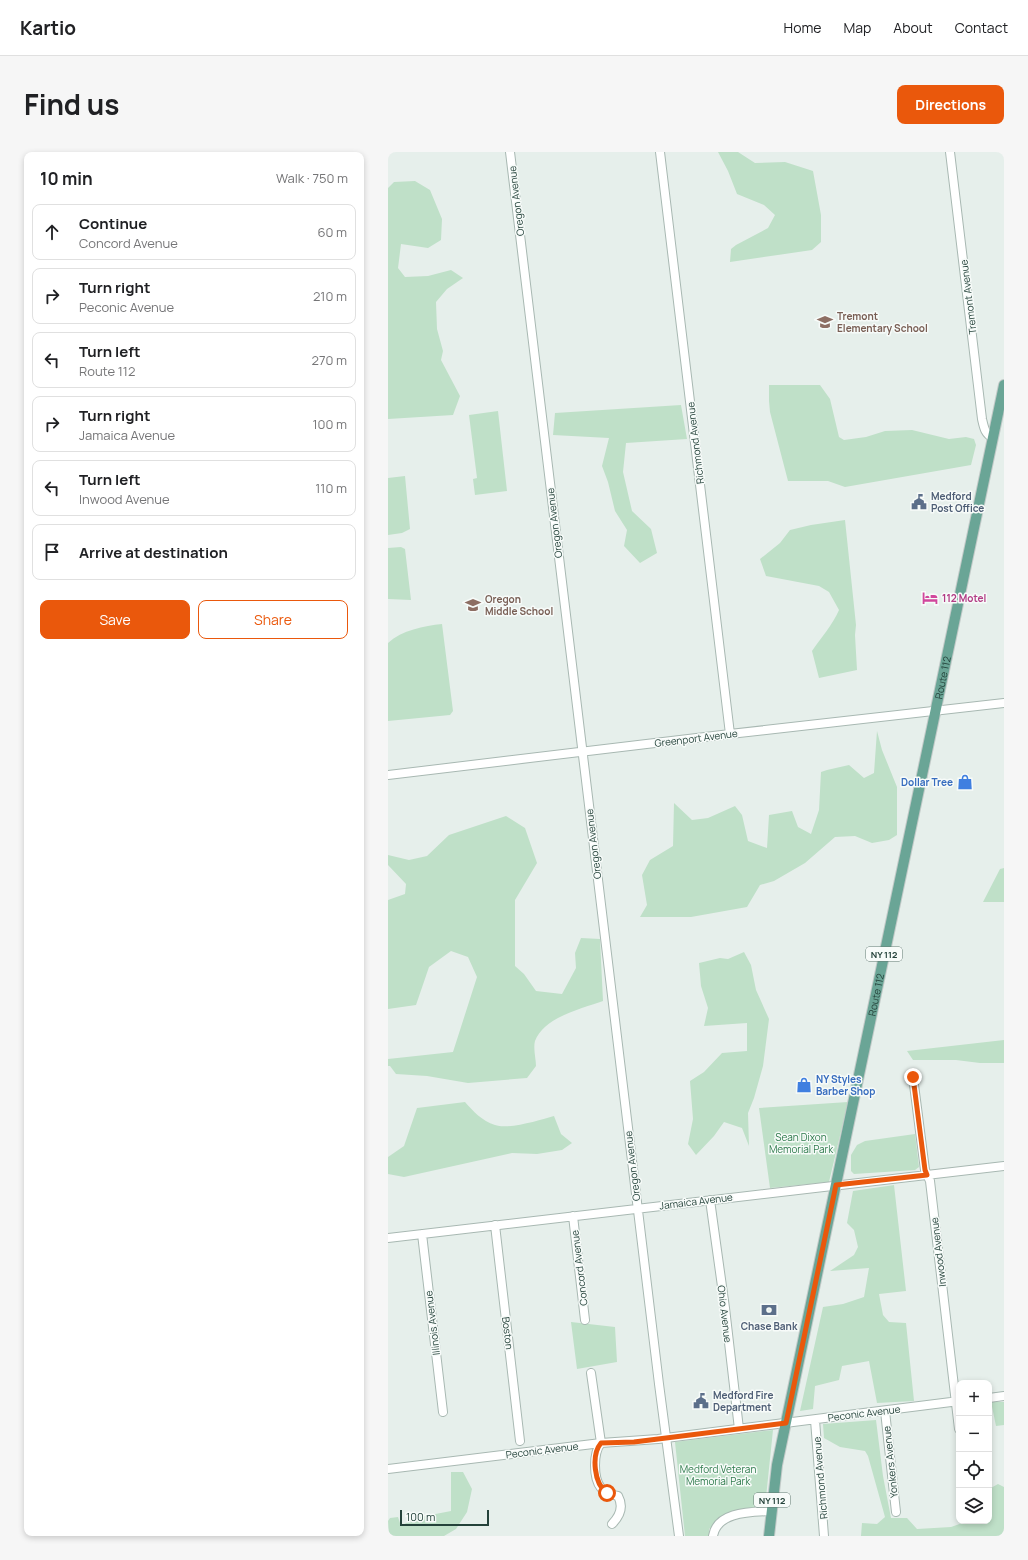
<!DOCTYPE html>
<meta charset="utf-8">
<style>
body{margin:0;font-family:Manrope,sans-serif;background:#f6f6f6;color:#202124}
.controls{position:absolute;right:12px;bottom:12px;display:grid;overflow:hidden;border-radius:8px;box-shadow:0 2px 6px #0003}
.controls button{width:36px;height:36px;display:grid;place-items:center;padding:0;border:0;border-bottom:1px solid #e0e0e0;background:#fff;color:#202124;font:20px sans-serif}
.scale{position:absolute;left:12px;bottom:10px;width:89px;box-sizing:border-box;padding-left:4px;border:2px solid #24423a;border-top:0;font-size:11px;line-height:14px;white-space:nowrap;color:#24423a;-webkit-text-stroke:3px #f7fbf9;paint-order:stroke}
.stop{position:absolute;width:12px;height:12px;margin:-9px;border:3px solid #ea580c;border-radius:50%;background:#fff}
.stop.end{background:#ea580c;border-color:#fff;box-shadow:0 1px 4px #0008}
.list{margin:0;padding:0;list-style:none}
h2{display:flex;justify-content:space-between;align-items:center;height:52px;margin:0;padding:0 16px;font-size:17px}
h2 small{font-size:13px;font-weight:400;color:#757577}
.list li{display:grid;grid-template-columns:26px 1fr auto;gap:12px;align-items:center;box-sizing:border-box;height:56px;margin:0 8px 8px;padding:0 8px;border:1px solid #e0e0e0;border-radius:8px}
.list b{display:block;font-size:15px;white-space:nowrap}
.list p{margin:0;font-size:13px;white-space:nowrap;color:#757577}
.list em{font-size:13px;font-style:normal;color:#757577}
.actions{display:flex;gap:8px;padding:12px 16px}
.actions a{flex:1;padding:9px 0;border:1px solid #ea580c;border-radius:8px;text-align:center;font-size:14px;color:#ea580c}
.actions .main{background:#ea580c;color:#fff}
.icon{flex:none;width:22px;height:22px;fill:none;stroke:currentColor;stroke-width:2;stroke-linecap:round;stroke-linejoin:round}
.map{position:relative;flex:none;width:616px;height:1384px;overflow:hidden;border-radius:8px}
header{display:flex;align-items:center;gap:24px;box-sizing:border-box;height:56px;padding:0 20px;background:#fff;border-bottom:1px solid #e0e0e0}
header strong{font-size:19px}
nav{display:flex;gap:22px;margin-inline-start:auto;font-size:14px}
.intro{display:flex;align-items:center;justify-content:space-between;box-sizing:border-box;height:96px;padding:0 24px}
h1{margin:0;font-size:28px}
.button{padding:10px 18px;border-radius:8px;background:#ea580c;color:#fff;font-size:14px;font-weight:700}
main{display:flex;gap:24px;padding:0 24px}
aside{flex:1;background:#fff;border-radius:8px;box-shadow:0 2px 6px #0003}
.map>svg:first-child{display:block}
</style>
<header>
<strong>Kartio</strong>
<nav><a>Home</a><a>Map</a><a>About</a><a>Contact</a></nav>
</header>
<div class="intro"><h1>Find us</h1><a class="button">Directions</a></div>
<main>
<aside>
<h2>10 min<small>Walk · 750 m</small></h2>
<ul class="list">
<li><svg class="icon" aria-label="ahead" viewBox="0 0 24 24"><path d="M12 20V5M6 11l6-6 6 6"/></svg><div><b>Continue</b><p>Concord Avenue</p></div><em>60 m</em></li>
<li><svg class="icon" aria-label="right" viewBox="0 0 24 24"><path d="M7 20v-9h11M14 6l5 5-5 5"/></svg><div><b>Turn right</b><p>Peconic Avenue</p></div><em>210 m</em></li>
<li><svg class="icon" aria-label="left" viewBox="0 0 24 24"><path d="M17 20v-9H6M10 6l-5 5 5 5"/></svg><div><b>Turn left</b><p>Route 112</p></div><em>270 m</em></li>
<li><svg class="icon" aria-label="right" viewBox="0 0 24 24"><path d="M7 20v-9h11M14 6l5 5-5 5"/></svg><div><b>Turn right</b><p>Jamaica Avenue</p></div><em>100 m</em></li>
<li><svg class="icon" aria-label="left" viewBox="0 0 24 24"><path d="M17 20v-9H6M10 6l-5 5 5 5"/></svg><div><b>Turn left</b><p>Inwood Avenue</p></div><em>110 m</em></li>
<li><svg class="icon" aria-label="arrive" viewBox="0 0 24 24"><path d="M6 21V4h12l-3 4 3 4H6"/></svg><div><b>Arrive at destination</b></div></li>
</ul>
<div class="actions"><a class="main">Save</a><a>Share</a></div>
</aside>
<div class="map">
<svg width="616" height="1384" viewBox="0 0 616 1384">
<rect width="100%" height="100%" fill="#e6efeb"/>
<!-- green -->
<path fill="#bfe0c8" d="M330 0H350L367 11 397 10 425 19 433 63V90L424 98 342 110 343 97 348 93 380 76 387 63 376 53 349 42 340 19Z
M27 29 42 38 54 67 53 88 40 96 13 92 10 116 17 125 40 124 63 118 75 126 59 137 48 150 49 177 55 199 53 208 72 244 65 263 0 267V36L6 30Z
M381 233H432L442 247 451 285 456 288 478 285 497 279 524 278 561 287 578 285 586 287 588 293 583 313 457 335 440 329H400L382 260 381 249Z
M293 253 299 287 238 291 235 320 244 359 263 377 269 401 252 411 236 394 239 378 227 359 220 330 214 314 221 286 165 283 167 261Z
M110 259 119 339 87 343 85 327 89 326 81 263Z
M17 324 22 377 14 381 0 383V326Z
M457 368 468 473 467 483 469 518 431 526 424 499C433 486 445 472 451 458L441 440 431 434 378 424 372 407 392 391 402 378 423 373Z
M13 395 17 397 23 448 0 447V396Z
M54 472 65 559 62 563 0 569V491C14 478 36 474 54 472Z
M489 579 494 598 509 635V683L501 688 484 691 467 684 447 685 417 711 386 729 372 733 359 755 303 765H252L259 753 254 723 262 708 285 694 286 651 304 668 320 666 347 654 354 663 360 689 379 696 381 663 404 659 410 675 423 682 431 658 433 620 439 618 461 613 476 626 486 621Z
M118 664 137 676 149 711 127 748V814L136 822 148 839 174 842 188 816 187 801 193 786 212 787 215 849C193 857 156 865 147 889 145 896 148 907 148 914L139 926 80 931 39 924 8 922 2 914H0V907L65 900 89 825 80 805 63 799 41 815 28 853 0 857V748L17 742 18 732 0 713V703L21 708 39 704 61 683Z
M616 716V750H595L612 717Z
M356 800 363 813 368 838 381 867 375 914 366 946 360 961 361 994 354 976 336 970 326 984 308 1003 300 992 305 967 302 929 316 920 334 901 359 899V871L316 874 320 856 313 834 311 811 332 806 340 807Z
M616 888V911H592L568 908H525L519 899Z
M77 950C85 959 94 969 107 973 120 978 152 968 166 964L173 982 184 991 174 998 149 1002 124 1001 16 1025 0 1022V1005L16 994 29 956Z
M460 950 441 1030 382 1036 371 956Z
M527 982 531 1015 527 1018 466 1022 463 1019V1003L469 993 477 989Z
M506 1033 518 1139 491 1142 495 1163 501 1170 518 1171 526 1249 489 1251 481 1209 454 1214 451 1228 427 1234 425 1257 412 1259 435 1155 455 1152 476 1145 481 1116 442 1119 466 1103 470 1095 466 1078 459 1071 465 1039Z
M183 1170 227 1175 229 1210 189 1217Z
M603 1250H616V1273L608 1274Z
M488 1268 495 1324 503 1366H519L529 1377 563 1375 580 1369H601V1337L610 1332 616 1335V1384H473L474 1371 489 1372 497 1365 480 1304 477 1299 452 1295 436 1286 435 1272Z
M385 1278 377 1355 343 1359 321 1377V1384H297L287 1290Z
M63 1320H75L84 1337 79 1360 68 1377 56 1384H1L0 1369 2 1366 10 1365 13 1374 27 1366 63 1359Z"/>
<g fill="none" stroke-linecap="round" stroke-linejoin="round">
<defs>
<path id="minor" d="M122 0 271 1232 291 1384
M272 0 342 582
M562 0 594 267C596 276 597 282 605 286
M0 623 342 582 616 551
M525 925 537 1018 542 1029 571 1277
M322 1048 337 1156 351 1277
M185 1064 197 1168
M107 1073 132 1289
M34 1082 55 1260
M0 1086 616 1014
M203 1221 213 1291C205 1301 205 1326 213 1336 217 1341 224 1343 230 1344 236 1355 232 1364 224 1372
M601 1246 616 1244
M497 1259 508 1360
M427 1268 436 1384
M0 1317 213 1291 270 1287 571 1249
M325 1384C329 1359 364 1360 383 1359"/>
<g id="major">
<path id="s1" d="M381 1384 389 1313 616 233"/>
</g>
</defs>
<!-- minor casing -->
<use href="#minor" stroke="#a8b8b2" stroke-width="10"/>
<!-- major casing -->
<use href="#major" stroke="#c2cac8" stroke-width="12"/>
<!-- minor -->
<use href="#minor" stroke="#fff" stroke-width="8"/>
<!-- major -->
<use href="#major" stroke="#6aa596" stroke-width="10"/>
</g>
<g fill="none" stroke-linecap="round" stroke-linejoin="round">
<!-- route -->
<path stroke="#ea580c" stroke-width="5" d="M219 1341C206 1332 203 1303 213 1291L246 1290 398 1271 448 1033 539 1023 537 1018 525 925"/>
</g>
<!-- icons -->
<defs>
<symbol id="school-bare" viewBox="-9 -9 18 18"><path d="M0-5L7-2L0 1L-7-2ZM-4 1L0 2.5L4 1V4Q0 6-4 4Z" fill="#8d6e63" stroke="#f7fbf9" stroke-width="2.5" paint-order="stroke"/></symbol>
<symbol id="civic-bare" viewBox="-9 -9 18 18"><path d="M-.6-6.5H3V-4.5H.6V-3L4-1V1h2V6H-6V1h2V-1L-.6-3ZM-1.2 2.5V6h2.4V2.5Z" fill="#5c6f8a" stroke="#f7fbf9" stroke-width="2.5" paint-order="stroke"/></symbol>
<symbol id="hotel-bare" viewBox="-9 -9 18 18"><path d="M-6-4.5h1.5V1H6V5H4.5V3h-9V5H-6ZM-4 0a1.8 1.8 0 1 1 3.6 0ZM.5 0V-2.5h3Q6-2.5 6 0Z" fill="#d1479c" stroke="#f7fbf9" stroke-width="2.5" paint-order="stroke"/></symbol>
<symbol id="shop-bare" viewBox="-9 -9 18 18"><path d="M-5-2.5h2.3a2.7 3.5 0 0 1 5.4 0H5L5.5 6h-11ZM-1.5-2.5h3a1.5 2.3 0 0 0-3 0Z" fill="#3f7fe0" stroke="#f7fbf9" stroke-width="2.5" paint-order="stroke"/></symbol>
<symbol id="bank-bare" viewBox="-9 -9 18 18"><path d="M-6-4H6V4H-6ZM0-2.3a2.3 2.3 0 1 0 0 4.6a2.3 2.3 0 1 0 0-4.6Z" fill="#5c6f8a" stroke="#f7fbf9" stroke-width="2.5" paint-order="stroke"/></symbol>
</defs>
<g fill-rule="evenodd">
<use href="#school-bare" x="426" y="159" width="22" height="22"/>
<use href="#civic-bare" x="520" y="339" width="22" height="22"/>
<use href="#hotel-bare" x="531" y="435" width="22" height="22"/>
<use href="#school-bare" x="74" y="442" width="22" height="22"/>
<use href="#shop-bare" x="566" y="619" width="22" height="22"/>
<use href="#shop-bare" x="405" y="922" width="22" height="22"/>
<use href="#bank-bare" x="370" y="1147" width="22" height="22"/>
<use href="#civic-bare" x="302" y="1238" width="22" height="22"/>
</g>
<g text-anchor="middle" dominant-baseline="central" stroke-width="3" stroke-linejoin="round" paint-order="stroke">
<!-- shield labels -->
<g fill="#f7fbf9" stroke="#637a73" stroke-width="1">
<rect x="478" y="795" width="36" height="14" rx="3"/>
<rect x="366" y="1341" width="36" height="14" rx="3"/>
</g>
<g font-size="9" font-weight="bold" fill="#24423a">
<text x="496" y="802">NY 112</text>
<text x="384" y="1348">NY 112</text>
</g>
<!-- street labels -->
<g font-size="10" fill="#24423a" stroke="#f7fbf9">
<text transform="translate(128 49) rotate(-97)">Oregon Avenue</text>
<text transform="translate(580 145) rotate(-97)">Tremont Avenue</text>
<text transform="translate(307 291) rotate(-97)">Richmond Avenue</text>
<text transform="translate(166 371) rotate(-97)">Oregon Avenue</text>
<text stroke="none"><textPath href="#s1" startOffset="876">Route 112</textPath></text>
<text transform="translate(308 586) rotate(-7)">Greenport Avenue</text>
<text transform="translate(205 692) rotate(-97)">Oregon Avenue</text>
<text stroke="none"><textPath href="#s1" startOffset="552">Route 112</textPath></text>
<text transform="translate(244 1014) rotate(-97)">Oregon Avenue</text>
<text transform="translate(308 1049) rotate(-7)">Jamaica Avenue</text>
<text transform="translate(550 1100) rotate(-97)">Inwood Avenue</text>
<text transform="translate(191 1116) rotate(-97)">Concord Avenue</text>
<text transform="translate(337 1162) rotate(83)">Ohio Avenue</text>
<text transform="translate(44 1171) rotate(-97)">Illinois Avenue</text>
<text transform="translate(120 1181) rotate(83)">Boston</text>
<text transform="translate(476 1261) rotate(-7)">Peconic Avenue</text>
<text transform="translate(154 1298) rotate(-7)">Peconic Avenue</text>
<text transform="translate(502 1310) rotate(-96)">Yonkers Avenue</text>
<text transform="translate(432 1326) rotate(-95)">Richmond Avenue</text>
</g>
<!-- education labels -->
<g font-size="10" font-weight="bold" fill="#785e54" stroke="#f7fbf9" text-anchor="start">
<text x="449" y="164">Tremont<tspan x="449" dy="12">Elementary School</tspan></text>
<text x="97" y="447">Oregon<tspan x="97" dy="12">Middle School</tspan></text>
</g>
<!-- service labels -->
<g font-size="10" font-weight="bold" fill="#4e5e75" stroke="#f7fbf9" text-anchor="start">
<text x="543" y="344">Medford<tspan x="543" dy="12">Post Office</tspan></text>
<text x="381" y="1174" text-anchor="middle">Chase Bank</text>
<text x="325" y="1243">Medford Fire<tspan x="325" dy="12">Department</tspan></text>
</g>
<!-- hotel labels -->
<g font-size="10" font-weight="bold" fill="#b23c85" stroke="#f7fbf9" text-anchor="start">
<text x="554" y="446">112 Motel</text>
</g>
<!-- shop labels -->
<g font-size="10" font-weight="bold" fill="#366cbe" stroke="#f7fbf9" text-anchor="end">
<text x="565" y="630">Dollar Tree</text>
<text x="428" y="927" text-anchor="start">NY Styles<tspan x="428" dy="12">Barber Shop</tspan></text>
</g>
<!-- park labels -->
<g font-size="10" fill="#2d7a4b" stroke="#f7fbf9">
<text x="413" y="985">Sean Dixon<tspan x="413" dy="12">Memorial Park</tspan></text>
<text x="330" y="1317">Medford Veteran<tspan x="330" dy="12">Memorial Park</tspan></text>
</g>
</g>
</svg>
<div class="controls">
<button>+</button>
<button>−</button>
<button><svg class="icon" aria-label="locate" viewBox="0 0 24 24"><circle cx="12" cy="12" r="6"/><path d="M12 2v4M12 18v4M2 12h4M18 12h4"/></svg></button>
<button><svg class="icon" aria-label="layers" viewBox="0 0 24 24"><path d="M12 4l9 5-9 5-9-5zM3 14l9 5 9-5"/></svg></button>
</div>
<div class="scale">100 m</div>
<div class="stop" style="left:219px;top:1341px"></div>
<div class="stop end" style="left:525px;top:925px"></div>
</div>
</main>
